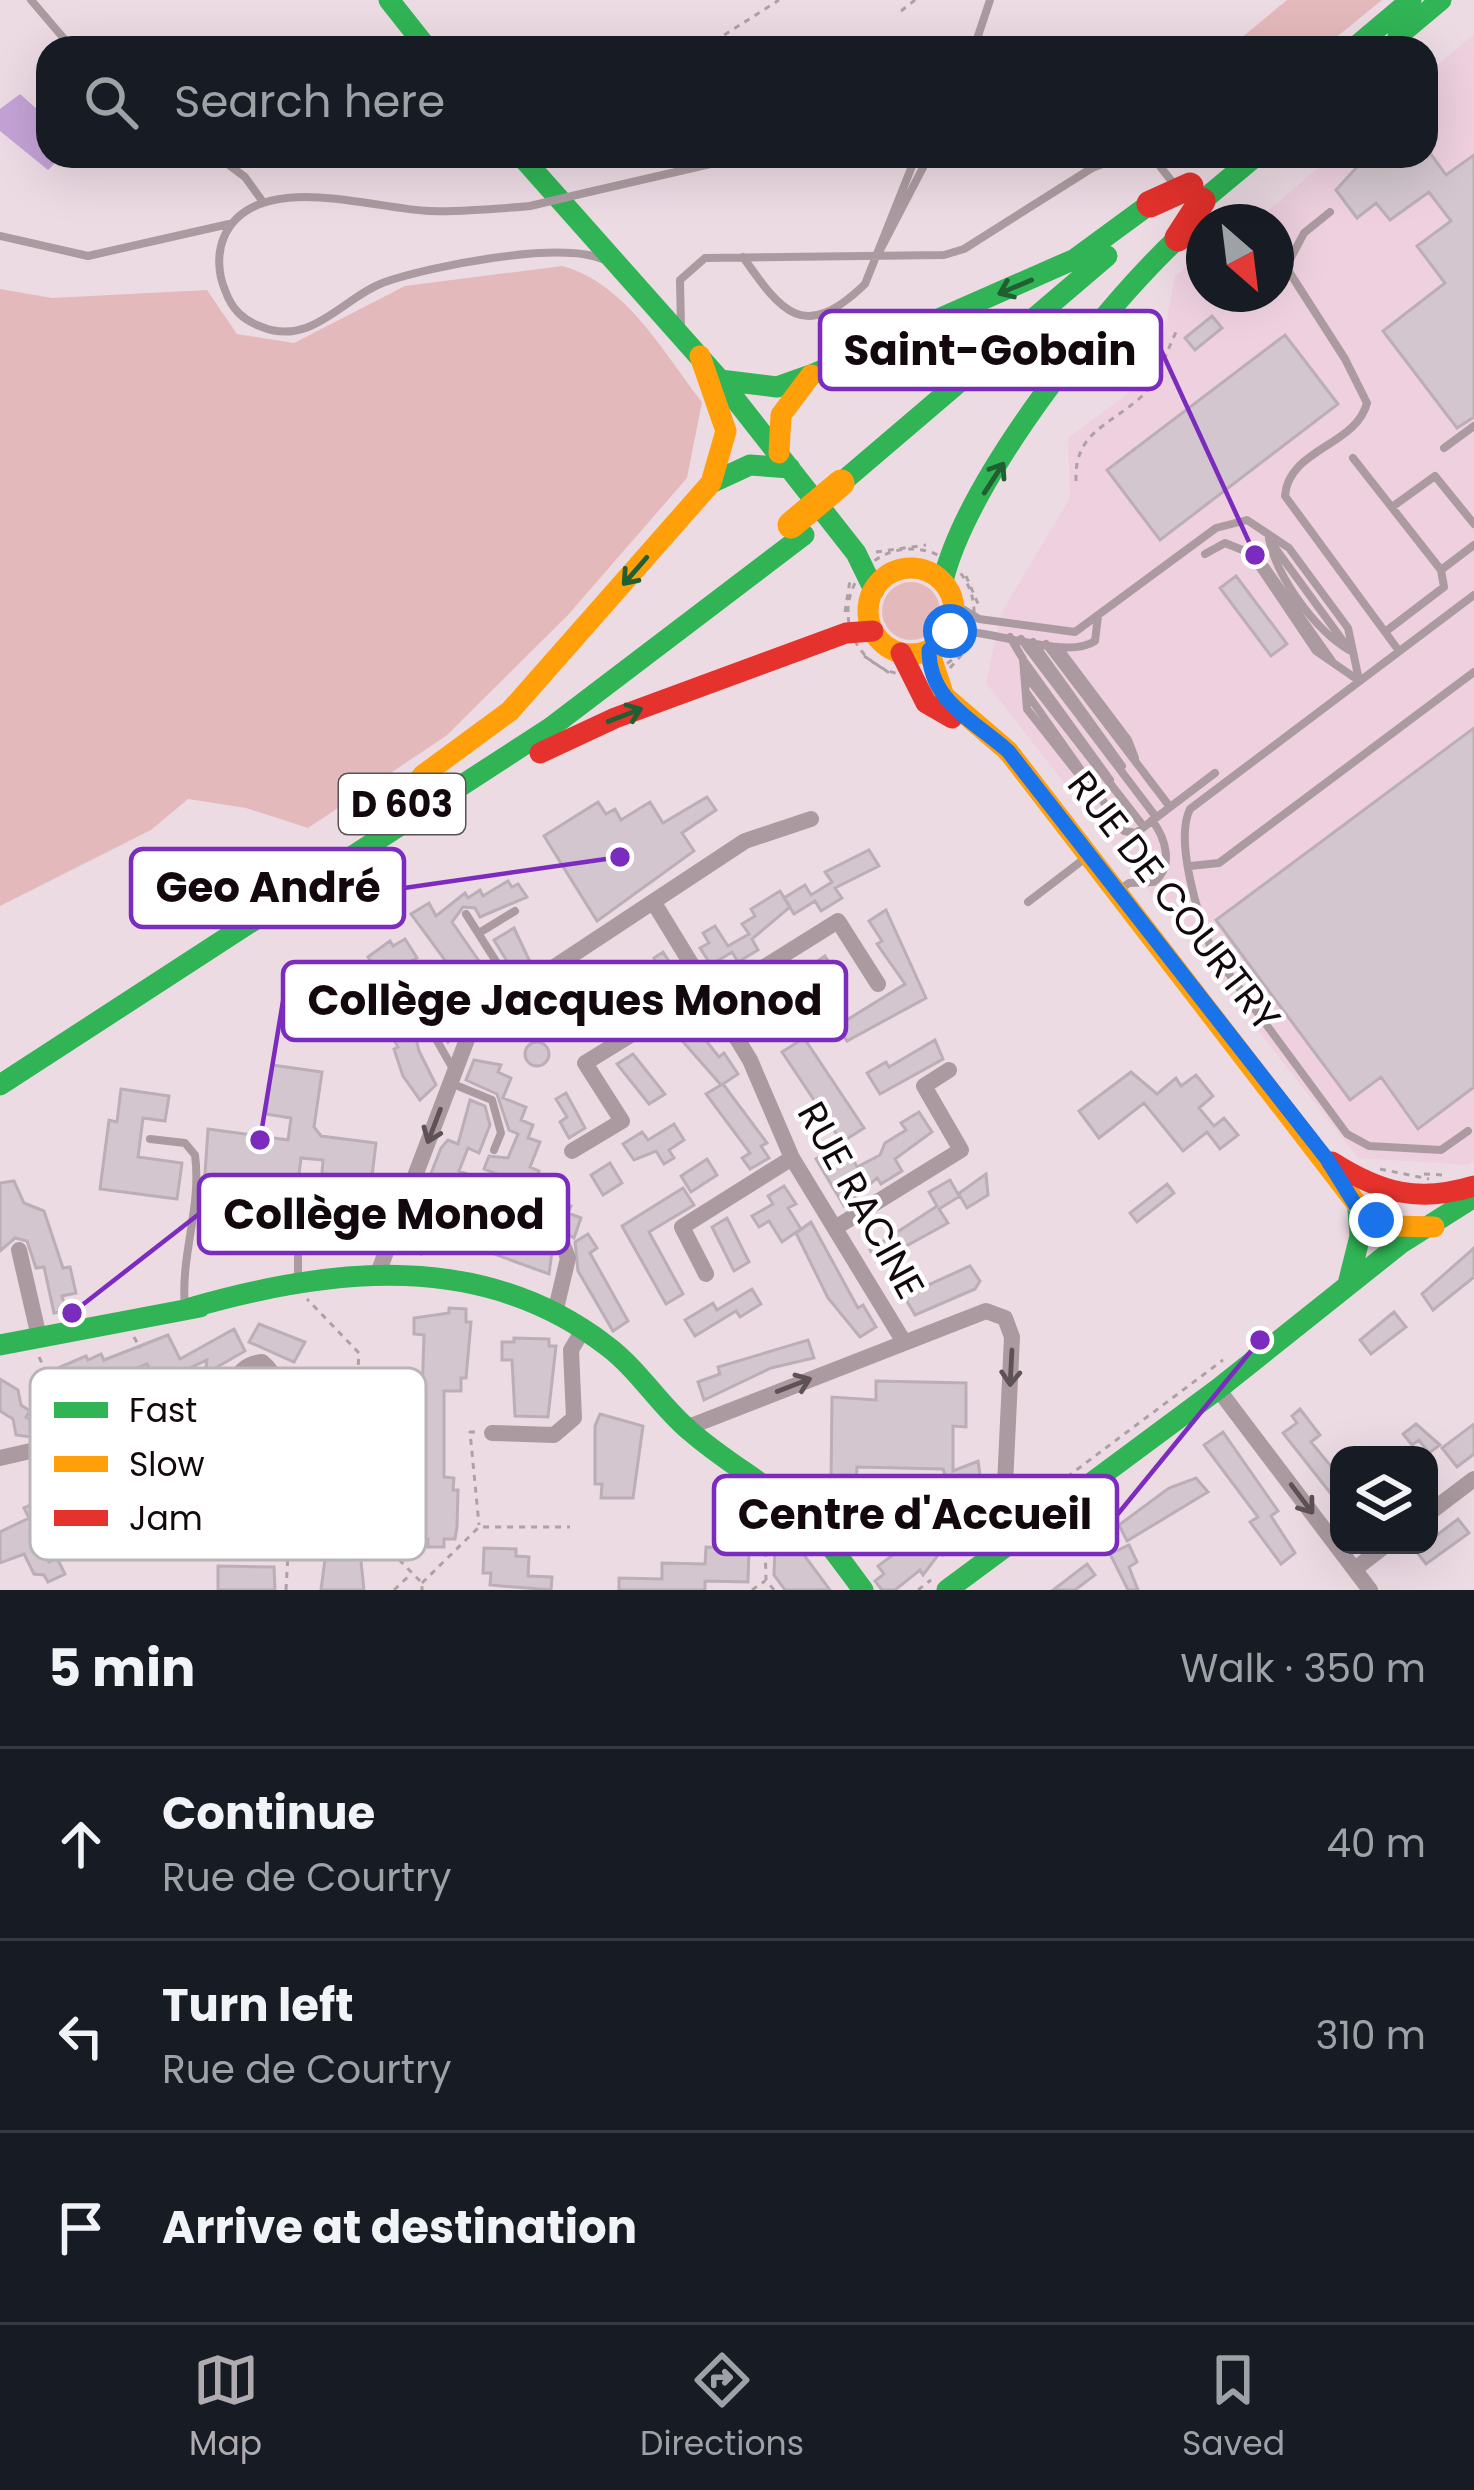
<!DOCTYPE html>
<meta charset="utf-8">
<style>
body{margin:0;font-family:Poppins,sans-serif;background:#20242c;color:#f1f3f6}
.controls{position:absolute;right:36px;bottom:36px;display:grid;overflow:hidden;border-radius:24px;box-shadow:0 12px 48px #0002}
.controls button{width:108px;height:108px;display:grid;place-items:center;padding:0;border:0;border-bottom:3px solid #363941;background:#171b24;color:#f1f3f6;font:60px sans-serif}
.compass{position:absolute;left:1186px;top:204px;width:108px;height:108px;border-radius:50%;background:#171b24;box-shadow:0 12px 48px #0002;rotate:152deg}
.stop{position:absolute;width:36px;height:36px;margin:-27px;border:9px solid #1a73e8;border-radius:50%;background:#fff}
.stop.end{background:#1a73e8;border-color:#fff;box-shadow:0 3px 12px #0008}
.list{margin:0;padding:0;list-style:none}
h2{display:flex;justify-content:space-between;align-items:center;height:156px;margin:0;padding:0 48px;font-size:51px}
h2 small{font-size:39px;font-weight:400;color:#9ea1a6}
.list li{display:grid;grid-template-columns:78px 1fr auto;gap:36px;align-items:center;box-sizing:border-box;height:192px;padding:0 48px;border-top:3px solid #363941}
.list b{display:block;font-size:45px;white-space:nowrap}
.list p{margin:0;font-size:39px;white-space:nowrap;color:#9ea1a6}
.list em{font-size:39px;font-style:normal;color:#9ea1a6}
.icon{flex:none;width:66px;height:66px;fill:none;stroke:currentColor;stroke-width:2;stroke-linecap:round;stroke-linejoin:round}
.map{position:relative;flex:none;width:1474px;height:1590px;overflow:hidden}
.search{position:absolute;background:#171b24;box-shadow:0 12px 48px #0002;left:36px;right:36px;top:36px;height:132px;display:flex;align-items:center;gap:30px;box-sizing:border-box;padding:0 42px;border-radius:36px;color:#9ea1a6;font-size:45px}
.sheet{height:732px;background:#171b24}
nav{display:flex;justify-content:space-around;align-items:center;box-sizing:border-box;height:168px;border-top:3px solid #363941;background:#171b24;font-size:33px;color:#9ea1a6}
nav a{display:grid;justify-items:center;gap:6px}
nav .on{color:#afabaf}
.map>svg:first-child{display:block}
</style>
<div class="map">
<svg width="1474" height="1590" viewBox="0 0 1474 1590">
<rect width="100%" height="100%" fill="#eddbe4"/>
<!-- built -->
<path fill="#eed0df" d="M1474 34V1161L1468 1165 1358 1158 986 683 1001 613 1070 498 1068 438 1133 390 1165 328 1175 277 1204 250V294H1276V222H1255L1332 156H1426V75Z"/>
<!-- green -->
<path fill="#e4b9bb" d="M1287 0H1382L1323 48H1229Z
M562 266C626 283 663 352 702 402L687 478 568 615 446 736 308 828 246 808 188 799 151 830 0 906V289L52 298 207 290 237 334 294 343 405 286Z
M882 611a29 29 0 1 1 58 0a29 29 0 1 1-58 0Z"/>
<!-- water -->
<path fill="#c4a2d6" d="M20 94 48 119V156H62L48 170 0 131V109Z"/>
<!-- building -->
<path fill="#d3c6ce" stroke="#bbaeb7" stroke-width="3" d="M1430 153 1446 175 1474 155V417L1457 428 1383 331 1445 283 1417 246 1451 221 1429 192 1390 220 1376 203 1357 218 1336 190 1367 156H1404L1411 166Z
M1212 316 1222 328 1195 350 1185 338Z
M1285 335 1338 404 1160 540 1107 470Z
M1236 576 1287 644 1271 656 1220 588Z
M1474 728V1087L1418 1129 1381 1077 1350 1100 1216 920Z
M707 797 716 810 682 833 694 851 597 921 544 836 598 802 606 814 615 809 621 820 650 802 663 823Z
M869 850 879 866 835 888 842 898 821 911 815 901 794 914 784 898 805 885 811 895 832 882 825 872Z
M508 881 512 887 518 884 527 897 480 917 475 908 463 907 452 922 497 987 478 998 473 990 442 1008 456 1032 448 1042 421 996 456 975 411 914 429 903 436 916 465 893 468 898 480 890 483 896Z
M780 891 790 907 752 939 758 950 738 962 732 952 711 965 700 948 709 943 703 933 715 926 728 946 749 934 742 924 755 916 751 909Z
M886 910 926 998 847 1041 837 1026 905 984 877 944 882 941 869 921Z
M514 928 532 966 516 976 494 940Z
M405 939 417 958 381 977 368 957 390 941 393 946Z
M663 952 678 976 642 999 631 982 657 965 654 958Z
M825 956 835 972 753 1029 743 1013Z
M384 982 402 1012 409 1008 417 1023 413 1026 419 1051 436 1085 420 1100 403 1076 394 1049 398 1047 367 992Z
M608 993 620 1011 601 1027 581 1039 573 1027 552 1040 542 1023 569 1007 573 1014Z
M688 1018 719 1057 724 1053 738 1074 723 1084 767 1143 761 1146 769 1158 750 1169 742 1158 750 1153 706 1094 721 1085 671 1028Z
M804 1038 864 1128 842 1142 782 1052Z
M935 1040 943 1059 880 1094 867 1073 886 1062 889 1067Z
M525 1054a12 12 0 1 1 24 0a12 12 0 1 1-24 0Z
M633 1054 665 1094 649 1104 617 1064Z
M474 1060 501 1065 498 1072 511 1078 503 1098 526 1107 521 1120 533 1125 528 1138 540 1142 530 1167 539 1171 529 1196 505 1187 509 1179 484 1169 489 1156 508 1158 518 1134 509 1130 497 1094 466 1080Z
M272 1065 322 1072 314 1127 321 1136 376 1143 370 1193 321 1185 323 1160 301 1158 294 1215 203 1203 208 1129 288 1140 291 1118 266 1114Z
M1131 1072 1157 1094 1176 1078 1181 1086 1196 1075 1213 1096 1199 1108 1214 1126 1224 1118 1238 1135 1220 1149 1207 1132 1183 1151 1144 1103 1099 1138 1079 1111Z
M121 1089 169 1096 165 1121 143 1118 138 1157 182 1163 177 1199 100 1189 109 1120 117 1122Z
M566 1093 585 1128 569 1138 560 1122 567 1117 556 1099Z
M470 1100 485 1106 490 1125 479 1153 468 1148 459 1171 483 1180 467 1219 446 1211 433 1244 426 1241 421 1254 402 1247 441 1148 448 1140 458 1144Z
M919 1112 932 1132 895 1159 902 1171 881 1184 877 1178 844 1206 816 1159 843 1141 857 1167 880 1155 885 1143 906 1130 901 1123Z
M674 1124 684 1140 669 1150 674 1158 664 1164 656 1151 634 1160 623 1144 642 1132 648 1140Z
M707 1159 717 1175 691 1192 681 1176Z
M610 1163 622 1183 603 1195 591 1175Z
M986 1174 988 1195 967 1208 960 1196 939 1209 948 1223 899 1250 902 1255 881 1267 870 1250 937 1206 929 1192 950 1180 958 1194Z
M14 1181 24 1203 44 1211 63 1268 70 1267 76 1293 62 1296 66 1311 54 1313 44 1267 36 1268 27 1241 15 1238 0 1251V1183Z
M1167 1184 1174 1193 1137 1222 1130 1213Z
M784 1186 796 1204 788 1208 801 1229 782 1242 769 1221 759 1227 752 1216 773 1204 768 1196Z
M683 1188 694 1205 649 1232 683 1294 666 1304 622 1226Z
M544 1200 571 1206 568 1213 581 1218 574 1238 538 1216Z
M474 1218 552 1252 549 1274 464 1243Z
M727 1218 749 1262 734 1271 712 1227Z
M811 1222 858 1308 863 1305 876 1327 860 1337 828 1298 796 1233Z
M588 1234 597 1248 590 1253 628 1321 613 1331 578 1271 575 1242Z
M1474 1248V1277L1433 1310 1422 1294Z
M970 1266 980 1281 975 1289 915 1315 904 1296Z
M752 1289 761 1304 740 1317 736 1311 695 1336 685 1320 713 1303 717 1310Z
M449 1308 466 1309V1322H471L466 1378H461V1391H444V1477L454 1478 453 1490H458L457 1527 455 1539H444V1547H428V1539H420L416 1525 418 1461H409L410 1446H405L409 1397H422L424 1335 414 1334V1318L449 1313Z
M1394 1312 1406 1327 1371 1354 1360 1340Z
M259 1324 305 1342 294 1362 249 1342Z
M234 1329 245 1351 205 1374 207 1360 157 1383 147 1364 82 1390 106 1442 64 1440 56 1424 79 1413 56 1377 63 1374 60 1367 86 1356 88 1360 101 1354 104 1360 168 1335 180 1359Z
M514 1338 549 1339V1346H556L548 1417 515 1416 512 1360H502V1342H514Z
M808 1340 814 1358 771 1368 704 1400 698 1382 720 1374 718 1367Z
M0 1379 18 1390 21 1405 30 1411 26 1417 44 1428 39 1438 16 1435 13 1419 0 1411Z
M876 1381 966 1383V1427L953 1426V1471L978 1461 987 1522 966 1537 943 1469 857 1467 856 1483 831 1482 832 1397 876 1400Z
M1300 1409 1320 1435 1311 1442 1339 1476V1504L1283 1433 1297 1423 1292 1416Z
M600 1414 643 1426 633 1498H601L602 1484H595V1426Z
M1416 1424 1440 1445 1429 1453 1419 1440 1412 1445 1403 1434Z
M1474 1424V1454L1457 1467 1442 1448Z
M1223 1432 1278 1511 1271 1516 1295 1553 1281 1564 1250 1522 1258 1517 1204 1445Z
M1196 1478 1208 1492 1127 1541 1119 1525 1169 1488Z
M37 1502 43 1513 30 1519 49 1562 57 1558 65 1574 48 1582 44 1575 34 1574 24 1554 0 1563V1532L29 1518 24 1508Z
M1458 1519 1469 1533 1426 1564 1416 1551Z
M940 1520 957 1544 943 1555 941 1551 923 1575 920 1570 895 1590H882L875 1581 884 1574 878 1566Z
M789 1535 830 1590H785L774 1575 775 1545Z
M335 1544H351V1552H360L364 1590H321L326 1551H335Z
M1129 1545 1137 1562 1129 1567 1138 1590H1128L1110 1554Z
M706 1547 749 1549 748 1582 705 1581V1590H619V1578L662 1579V1563L705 1564Z
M484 1548 516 1549V1556L529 1557 528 1576 552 1577 551 1590 490 1585 491 1573H483Z
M1087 1564 1095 1575 1075 1590H1053Z
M218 1566 274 1567 275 1590H218Z"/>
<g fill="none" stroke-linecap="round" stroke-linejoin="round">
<!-- path -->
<path stroke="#aea1a6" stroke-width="3" stroke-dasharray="6 6" stroke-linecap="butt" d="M901 11 915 0
M704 48 779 0
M1076 481C1074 432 1109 426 1141 397 1158 381 1167 350 1177 330
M848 612a63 63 0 1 1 126 0a63 63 0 1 1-126 0Z
M876 552 926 545
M966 576 979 606
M845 612 850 580
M864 656 891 674
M950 668 971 644
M1380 1169 1429 1179
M1424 1174 1444 1175
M134 1337 140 1348
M39 1357 56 1392 73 1398
M475 1432H470L479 1525
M310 1441 350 1422
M1067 1477 1223 1360
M309 1479 332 1509
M352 1495 368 1511V1528L422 1583V1590
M297 1502 299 1540
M422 1583 479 1527H570
M286 1590 288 1553 350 1494 359 1353 307 1299
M394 1590 411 1574
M752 1590 765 1581
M774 1590 766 1580 765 1543 784 1526
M918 1590 931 1580"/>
<!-- lane -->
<path stroke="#ab9ba0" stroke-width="8" d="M31 0 72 48
M974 48 990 0
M217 156 245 177 263 202
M1152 156 1173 183
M589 192 745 156
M530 206C496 209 463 212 429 211 373 209 254 168 224 237 217 253 218 274 225 290 232 310 243 320 262 327 312 347 343 297 385 282 431 266 558 241 602 259
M1330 212 1304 233 1286 267 1345 359 1367 403C1356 446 1288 449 1285 496L1399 651
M0 236 88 256 229 224
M877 256 929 156
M743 257C781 311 803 344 865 284L916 156
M681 327 680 280 705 258 944 255 964 249 1092 168 1124 156
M1444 448 1474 426
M1353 458 1441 570 1474 545
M1392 507 1435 476 1474 524
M1269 539C1277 577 1315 630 1349 650
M1273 545 1346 645
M1205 554 1225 543 1250 553 1316 651 1358 680
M1251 554 1265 566 1332 661
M954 604 979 619 1075 632 1216 528 1247 520 1289 548 1348 628 1359 680
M949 631C989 628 1066 661 1095 641L1098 616
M1385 632 1444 587 1441 570
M1010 637 1023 659 1027 709 1094 794
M1021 639 1156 817
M1033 642 1122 766
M1046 644 1170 807
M1058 647 1128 740 1135 758
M1024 661 1110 780
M1024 673 1144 827
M1026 692 1124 831 1136 833 1215 773
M1190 866 1219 863 1474 672
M1119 890 1129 883 1154 882C1174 866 1166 839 1152 820
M1028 902 1088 856
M466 914 516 993
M479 933 515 911
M427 969 404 983 452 1067
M453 1084 492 1100 501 1133 494 1150
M1468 1131 1441 1150 1369 1146 1347 1134 1212 951C1199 918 1174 841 1190 809L1474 595
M150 1139 185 1143 195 1155C202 1207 180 1256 185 1307
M298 1280V1225
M295 1492 296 1445"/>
<!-- street -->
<path stroke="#ab9ba0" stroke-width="16" d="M654 903 750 1060 792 1158 904 1342
M713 999 838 921 878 984
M572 1151 622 1121 585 1063 707 988
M490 1205 562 1243 568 1258 555 1313
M835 1228 961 1150 924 1086 949 1070
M19 1250 39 1337
M378 1273 471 1029 483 1014 745 841 811 819
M706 1274 682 1227 792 1158
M1218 1389 1370 1590
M686 1428 986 1311 1005 1318 1012 1337 1004 1506 1019 1536
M492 1433 554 1435 574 1418 571 1350 583 1330
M0 1458 35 1450 220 1467 296 1443
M117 1458 124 1393
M229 1466C233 1429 218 1366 262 1362 279 1376 277 1386 274 1407
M1429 1513 1474 1479
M1355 1569 1386 1545"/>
<!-- fast -->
<path stroke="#30b455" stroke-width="21" d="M389 0 427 48
M1398 36 1441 0
M1354 48 1411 0
M521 156 720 380 856 553 874 590
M1202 201 1256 156
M720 380 777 387 811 375 1075 259 1150 204
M711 483 750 465 790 468
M841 483 1107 256
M943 581C967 480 1101 310 1178 238
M0 1085 550 728 804 535
M1348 1284 1360 1236 1358 1209
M190 1308C332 1267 483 1250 607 1346 639 1370 660 1406 690 1431 724 1461 765 1483 799 1513 824 1535 843 1563 863 1590
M0 1345 200 1307
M947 1590 1218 1389 1400 1244 1474 1197"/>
<!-- slow -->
<path stroke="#ff9f0a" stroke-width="21" d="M779 453 781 415 811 375
M868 611a43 43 0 1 1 86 0a43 43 0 1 1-86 0Z
M929 651 944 696 1008 751 1357 1204 1395 1226 1434 1227
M399 806 423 775 510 711 711 483 726 431 700 356"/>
<!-- jam -->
<path stroke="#e5322d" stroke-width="21" d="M901 653 926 703 952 718
M540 753 615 718 846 633 873 631
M1332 1162C1381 1193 1418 1203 1474 1186"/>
<!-- lane-bridge -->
<path stroke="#ab9ba0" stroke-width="8" d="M530 206 589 192"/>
<!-- slow-bridge -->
<path stroke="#ff9f0a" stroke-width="27" d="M791 525 841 483"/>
<!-- jam-bridge -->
<path stroke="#e5322d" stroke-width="27" d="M1150 204 1190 186
M1178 238 1202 201"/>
</g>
<!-- one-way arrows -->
<defs><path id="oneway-shaft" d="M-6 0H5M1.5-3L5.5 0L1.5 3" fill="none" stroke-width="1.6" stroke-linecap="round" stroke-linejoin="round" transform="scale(3)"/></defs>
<g stroke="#215e32">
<use href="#oneway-shaft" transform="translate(1015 287) rotate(157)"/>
<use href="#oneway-shaft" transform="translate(994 478) rotate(-57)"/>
<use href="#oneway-shaft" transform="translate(635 571) rotate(131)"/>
<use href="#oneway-shaft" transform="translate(625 715) rotate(-21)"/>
</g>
<g stroke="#5e5257">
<use href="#oneway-shaft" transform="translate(434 1126) rotate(111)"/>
<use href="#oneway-shaft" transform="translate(1011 1368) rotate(93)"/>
<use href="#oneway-shaft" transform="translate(794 1385) rotate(-21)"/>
<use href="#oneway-shaft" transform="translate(1302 1499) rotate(53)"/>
</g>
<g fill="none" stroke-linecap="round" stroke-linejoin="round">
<!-- route -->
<path stroke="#1a73e8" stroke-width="15" d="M950 631 929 650C929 701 973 720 1008 751L1327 1159 1358 1209 1376 1220"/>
</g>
<g text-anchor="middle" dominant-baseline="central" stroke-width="9" stroke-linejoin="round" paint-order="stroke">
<!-- shield labels -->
<rect fill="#fff" stroke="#595256" stroke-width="3" x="339" y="774" width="126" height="60" rx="9"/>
<g font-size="36" font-weight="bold" fill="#12080e">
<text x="402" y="804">D 603</text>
</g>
<!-- street labels -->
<g font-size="39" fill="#12080e" stroke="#fff">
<text transform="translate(1174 901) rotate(52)">RUE DE COURTRY</text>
<text transform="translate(861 1200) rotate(61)">RUE RACINE</text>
</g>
</g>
<!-- legend -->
<rect x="30" y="1368" width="396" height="192" rx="18" fill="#fff" stroke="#b8b5b7" stroke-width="3"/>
<rect x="54" y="1402" width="54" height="16" fill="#30b455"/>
<rect x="54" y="1456" width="54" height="16" fill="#ff9f0a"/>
<rect x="54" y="1510" width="54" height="16" fill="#e5322d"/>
<g font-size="33" fill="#12080e">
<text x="129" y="1422">Fast</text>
<text x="129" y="1476">Slow</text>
<text x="129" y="1530">Jam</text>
</g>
<!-- callouts -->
<path fill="none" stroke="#7b2cbf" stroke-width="4.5" d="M1255 555L1161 350M620 857L404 888M260 1140L283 1001M72 1313L199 1214M1260 1340L1117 1515"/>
<g fill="#7b2cbf" stroke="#fff" stroke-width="4.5">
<circle cx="1255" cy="555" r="12"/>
<circle cx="620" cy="857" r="12"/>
<circle cx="260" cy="1140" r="12"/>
<circle cx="72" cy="1313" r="12"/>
<circle cx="1260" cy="1340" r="12"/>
</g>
<g fill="#fff" stroke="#7b2cbf" stroke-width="4.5">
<rect x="820" y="311" width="341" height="78" rx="12"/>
<rect x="131" y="849" width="273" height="78" rx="12"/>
<rect x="283" y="962" width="563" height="78" rx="12"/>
<rect x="199" y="1175" width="369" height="78" rx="12"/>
<rect x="714" y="1476" width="403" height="78" rx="12"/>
</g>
<g font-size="42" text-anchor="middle" font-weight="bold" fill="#12080e">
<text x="990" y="365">Saint-Gobain</text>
<text x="268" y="902">Geo André</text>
<text x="565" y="1015">Collège Jacques Monod</text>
<text x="384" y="1229">Collège Monod</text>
<text x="915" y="1529">Centre d'Accueil</text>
</g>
</svg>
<div class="controls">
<button><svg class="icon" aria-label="layers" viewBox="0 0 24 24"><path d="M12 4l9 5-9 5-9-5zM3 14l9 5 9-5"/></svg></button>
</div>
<svg class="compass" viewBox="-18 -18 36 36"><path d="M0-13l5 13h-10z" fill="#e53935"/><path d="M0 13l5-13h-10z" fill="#9ea1a6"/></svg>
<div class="stop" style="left:950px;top:631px"></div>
<div class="stop end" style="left:1376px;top:1220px"></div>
<div class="search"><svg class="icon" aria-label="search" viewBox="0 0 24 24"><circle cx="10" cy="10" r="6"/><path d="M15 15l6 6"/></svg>Search here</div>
</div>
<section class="sheet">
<h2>5 min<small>Walk · 350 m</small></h2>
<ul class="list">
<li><svg class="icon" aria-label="ahead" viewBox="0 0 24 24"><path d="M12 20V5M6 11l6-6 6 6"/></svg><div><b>Continue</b><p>Rue de Courtry</p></div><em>40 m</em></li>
<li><svg class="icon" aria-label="left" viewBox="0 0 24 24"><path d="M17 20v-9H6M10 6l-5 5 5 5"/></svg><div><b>Turn left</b><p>Rue de Courtry</p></div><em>310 m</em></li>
<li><svg class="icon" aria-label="arrive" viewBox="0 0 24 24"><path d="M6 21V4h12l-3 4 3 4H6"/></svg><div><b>Arrive at destination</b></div></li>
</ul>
</section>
<nav>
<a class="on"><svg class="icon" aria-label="map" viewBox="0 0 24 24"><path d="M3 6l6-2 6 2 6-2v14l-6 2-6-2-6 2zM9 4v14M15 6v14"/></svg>Map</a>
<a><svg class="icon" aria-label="directions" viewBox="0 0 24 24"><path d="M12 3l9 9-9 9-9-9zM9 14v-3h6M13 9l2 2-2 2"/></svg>Directions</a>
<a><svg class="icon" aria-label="saved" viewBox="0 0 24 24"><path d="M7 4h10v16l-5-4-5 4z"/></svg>Saved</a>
</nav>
